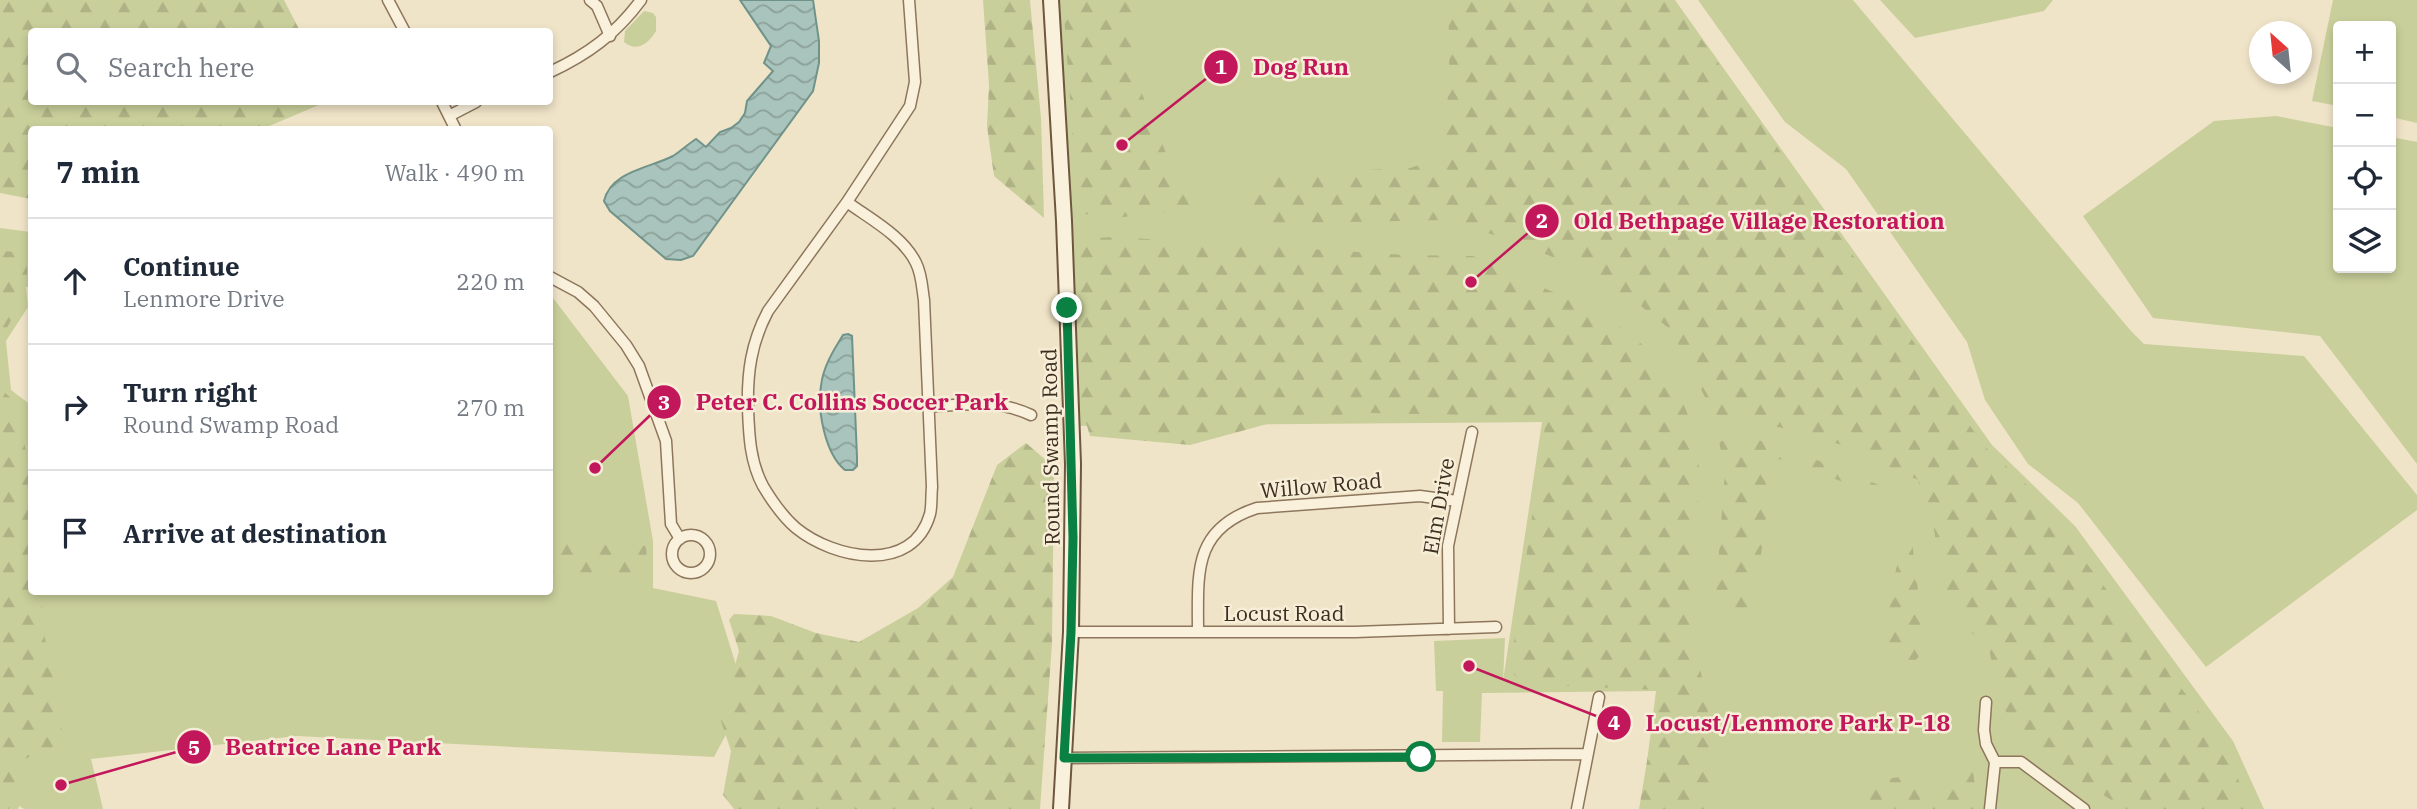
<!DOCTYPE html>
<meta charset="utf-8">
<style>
body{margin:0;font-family:"IBM Plex Serif",serif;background:#f2f2f3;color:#1f2937}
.controls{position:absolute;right:21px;top:21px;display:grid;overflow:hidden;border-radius:7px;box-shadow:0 4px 10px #0003}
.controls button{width:63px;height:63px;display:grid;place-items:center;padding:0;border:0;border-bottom:2px solid #e0e1e3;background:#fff;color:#1f2937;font:35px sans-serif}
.compass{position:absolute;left:2249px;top:21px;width:63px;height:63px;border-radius:50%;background:#fff;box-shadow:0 4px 10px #0003;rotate:333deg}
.stop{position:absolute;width:21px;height:21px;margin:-16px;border:5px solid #0b8043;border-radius:50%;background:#fff}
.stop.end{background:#0b8043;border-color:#fff;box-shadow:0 2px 7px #0008}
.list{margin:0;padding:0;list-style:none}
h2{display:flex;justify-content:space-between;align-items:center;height:91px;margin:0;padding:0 28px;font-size:30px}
h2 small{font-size:23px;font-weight:400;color:#747a83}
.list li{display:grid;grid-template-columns:46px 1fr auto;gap:21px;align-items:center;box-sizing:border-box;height:126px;padding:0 28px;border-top:2px solid #e0e1e3}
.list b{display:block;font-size:26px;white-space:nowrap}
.list p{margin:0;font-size:23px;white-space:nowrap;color:#747a83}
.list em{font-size:23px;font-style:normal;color:#747a83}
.icon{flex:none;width:38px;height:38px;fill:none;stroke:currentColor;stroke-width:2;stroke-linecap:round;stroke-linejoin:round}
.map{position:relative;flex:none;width:2417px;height:809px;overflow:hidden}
.search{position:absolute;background:#fff;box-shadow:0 4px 10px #0003;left:28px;top:28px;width:525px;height:77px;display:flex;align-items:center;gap:18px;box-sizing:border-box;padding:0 24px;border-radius:7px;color:#747a83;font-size:26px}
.panel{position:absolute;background:#fff;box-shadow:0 4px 10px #0003;left:28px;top:126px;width:525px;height:469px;border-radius:7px}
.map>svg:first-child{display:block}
</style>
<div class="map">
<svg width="2417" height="809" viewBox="0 0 2417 809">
<defs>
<pattern id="forest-firs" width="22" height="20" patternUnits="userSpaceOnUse" patternTransform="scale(1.75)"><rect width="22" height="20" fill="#c9cf9b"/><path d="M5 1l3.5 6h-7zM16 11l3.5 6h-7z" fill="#aeb285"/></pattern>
<pattern id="water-waves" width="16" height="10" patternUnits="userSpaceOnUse" patternTransform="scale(1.75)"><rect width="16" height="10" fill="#a9c4bc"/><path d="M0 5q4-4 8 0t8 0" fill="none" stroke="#8ba098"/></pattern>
</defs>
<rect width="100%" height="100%" fill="#f0e4c8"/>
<!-- green -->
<path fill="#c9cf9b" d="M1055 0H1675L1992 445 2075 526 2233 741 2264 809H1641L1656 691 1482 693 1480 742H1442L1443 691H1436L1434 641 1505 638 1503 681 1542 422 1074 426Z
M1698 0H1853L2131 331 2144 344 2304 356 2417 495V510L2206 667 2078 503 2028 464 1985 400 1967 342 1846 169 1785 122Z
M1880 0H2053L2044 11 1915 38Z
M2333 0H2417V123L2391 117V26H2338V106L2312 101Z
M644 11 653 13 656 17V31C649 43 637 53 624 42L625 31Z
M2276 116 2338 128V268H2391V137L2417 142V464L2320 336 2153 318 2083 216 2214 121Z
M0 228 31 232V324L29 287H26L28 307 6 341 11 390 31 405 32 592H550V294L628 396 653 541V588L716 601 746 697 714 757 297 736 91 759 103 809H24L19 806 18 809H0Z"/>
<!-- forest -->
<path fill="url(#forest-firs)" d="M0 0H284L300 31 32 32V102H326L262 129 32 130 31 199 0 193Z
M983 0H1030L1041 118 1044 218 994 176 987 126 989 85Z
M1063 0H1137L1134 74 1170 163 1193 188 1190 210 1104 219 1078 212Z
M1447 0H1674L1920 351 1983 445 2028 486 2225 746 2250 809H2126L2076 778 2018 735 1999 698 1989 649 1959 621 1944 599 1933 522 1918 480 1842 445 1783 428 1722 417 1713 413 1671 330 1637 303 1602 285 1573 265 1510 240 1446 220 1253 224 1244 206 1250 175 1410 168 1440 158C1450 105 1451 53 1447 0Z
M1116 237 1405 255 1473 256 1602 314 1631 334 1655 357 1680 396 1693 427 1699 458 1693 628 1716 757 1707 809H1639L1659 690 1524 684 1514 675 1512 655 1546 420 1514 416 1370 413 1289 418 1190 445 1090 436 1082 409 1077 293 1079 257 1092 238Z
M0 251 17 252 27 263V275L18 289 16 310 6 330 0 359Z
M0 378 3 391 20 406 31 496 32 592H41L45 638 62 727C55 757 43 750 20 761L9 809H0Z
M1736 436 1777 444 1879 485 1892 494H1877L1779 459 1773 463 1758 578 1745 625 1725 617 1716 592 1725 471 1719 442Z
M1026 443 1054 467 1052 644 1040 809H734L723 795 731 751 720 718 739 651 729 620 734 614 771 616 816 633 859 642 918 608 953 577 997 465Z
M1910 524 1925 649 1915 661H1893L1881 653 1896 569Z
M550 542 646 546 648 579 550 572Z
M1962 771 1973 772 1975 785 1974 809H1859L1861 799 1880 779 1913 776 1942 790 1957 787Z"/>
<!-- water -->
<path fill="url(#water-waves)" stroke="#6f938a" stroke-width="2" d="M740 0H813L819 41V63L813 91 693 256 681 260 666 259 610 211 604 201C611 171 650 168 673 156 681 151 688 144 696 139L706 147 720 132 731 128 739 122 745 113 747 101 773 71 764 63 771 46Z
M848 334 852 336 857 457V466L853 470H845C825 454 817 410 821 386 823 367 833 351 843 335Z"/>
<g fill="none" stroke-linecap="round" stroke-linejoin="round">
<defs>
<path id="minor" d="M388 0 405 32
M590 0 597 6 610 36
M550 72C587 55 616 34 641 0
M442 102 456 130
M449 116 476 102
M847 202C870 219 903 236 916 263 922 275 922 288 924 300L932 487C931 496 932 506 930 514 913 575 834 559 796 528 783 517 772 501 763 486 750 462 749 435 748 409 747 373 751 343 768 311L847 202 910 106 915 82 909 0
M550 277 578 292 594 306 626 345 639 366 666 441 671 524 680 539
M928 407C965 404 997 399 1031 415
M672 554a19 19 0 1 1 38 0a19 19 0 1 1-38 0Z
M1449 629 1448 546 1472 432
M1071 632H1355L1496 627
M1198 632C1198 574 1192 529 1257 508L1420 496 1457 501
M1986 702 1984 730 1986 744 1995 762 1990 809
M1064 758 1587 754
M1995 762H2021L2084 809
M1577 809 1599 697"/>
<path id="secondary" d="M1051 0 1064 221 1073 464 1071 632 1061 809"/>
</defs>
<!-- minor casing -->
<use href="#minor" stroke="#8d765c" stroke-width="13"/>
<!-- secondary casing -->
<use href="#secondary" stroke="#6f573f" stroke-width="18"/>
<!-- minor -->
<use href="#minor" stroke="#faf1dc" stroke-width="10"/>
<!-- secondary -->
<use href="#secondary" stroke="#faf1dc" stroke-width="14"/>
</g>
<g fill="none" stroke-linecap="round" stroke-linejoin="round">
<!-- route -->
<path stroke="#0b8043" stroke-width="9" d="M1067 308 1073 538 1071 632 1064 758 1421 757"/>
</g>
<g text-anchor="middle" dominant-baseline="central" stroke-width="5" stroke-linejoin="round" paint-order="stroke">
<!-- street labels -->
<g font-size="21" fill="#3d2e20" stroke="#f7eed8">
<text transform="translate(1050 447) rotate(-91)">Round Swamp Road</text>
<text transform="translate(1321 485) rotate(-5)">Willow Road</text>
<text transform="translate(1438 506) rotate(-80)">Elm Drive</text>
<text x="1284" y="613">Locust Road</text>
</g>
</g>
<!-- callouts -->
<path fill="none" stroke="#c2185b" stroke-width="2.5" d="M1122 145L1221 67M1471 282L1542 221M595 468L664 402M1469 666L1614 723M61 785L194 747"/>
<g fill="#c2185b" stroke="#f7eed8" stroke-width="2.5">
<circle cx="1122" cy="145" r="7"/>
<circle cx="1471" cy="282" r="7"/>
<circle cx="595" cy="468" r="7"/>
<circle cx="1469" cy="666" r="7"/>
<circle cx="61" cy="785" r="7"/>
<circle cx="1221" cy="67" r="18"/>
<circle cx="1542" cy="221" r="18"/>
<circle cx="664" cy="402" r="18"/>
<circle cx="1614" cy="723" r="18"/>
<circle cx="194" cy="747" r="18"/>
</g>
<g font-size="21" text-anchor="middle" font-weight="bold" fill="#fff">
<text x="1221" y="74">1</text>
<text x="1542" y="228">2</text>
<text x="664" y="410">3</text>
<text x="1614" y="730">4</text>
<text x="194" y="755">5</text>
</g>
<g font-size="23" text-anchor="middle" font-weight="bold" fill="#c2185b" stroke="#f7eed8" stroke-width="5" stroke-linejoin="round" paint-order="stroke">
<text x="1301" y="75">Dog Run</text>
<text x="1759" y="229">Old Bethpage Village Restoration</text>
<text x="852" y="410">Peter C. Collins Soccer Park</text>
<text x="1798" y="731">Locust/Lenmore Park P-18</text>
<text x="333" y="755">Beatrice Lane Park</text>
</g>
</svg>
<div class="controls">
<button>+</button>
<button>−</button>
<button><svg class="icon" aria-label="locate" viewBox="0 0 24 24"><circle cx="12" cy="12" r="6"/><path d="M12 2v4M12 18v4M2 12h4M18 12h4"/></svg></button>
<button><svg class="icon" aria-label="layers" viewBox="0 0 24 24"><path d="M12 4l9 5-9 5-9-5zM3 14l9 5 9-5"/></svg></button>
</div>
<svg class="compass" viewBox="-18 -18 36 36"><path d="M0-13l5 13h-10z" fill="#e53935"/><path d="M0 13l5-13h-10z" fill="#747a83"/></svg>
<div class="stop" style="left:1421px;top:757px"></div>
<div class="stop end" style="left:1067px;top:308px"></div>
<div class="search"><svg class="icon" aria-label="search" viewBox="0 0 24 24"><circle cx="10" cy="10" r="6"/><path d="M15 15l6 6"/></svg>Search here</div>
<section class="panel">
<h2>7 min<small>Walk · 490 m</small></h2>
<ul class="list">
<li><svg class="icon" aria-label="ahead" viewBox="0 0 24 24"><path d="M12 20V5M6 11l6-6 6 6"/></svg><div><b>Continue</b><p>Lenmore Drive</p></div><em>220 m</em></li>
<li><svg class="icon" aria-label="right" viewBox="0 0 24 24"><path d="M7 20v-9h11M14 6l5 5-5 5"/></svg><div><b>Turn right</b><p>Round Swamp Road</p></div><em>270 m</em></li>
<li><svg class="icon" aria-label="arrive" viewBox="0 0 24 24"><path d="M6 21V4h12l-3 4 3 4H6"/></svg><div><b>Arrive at destination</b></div></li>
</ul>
</section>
</div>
